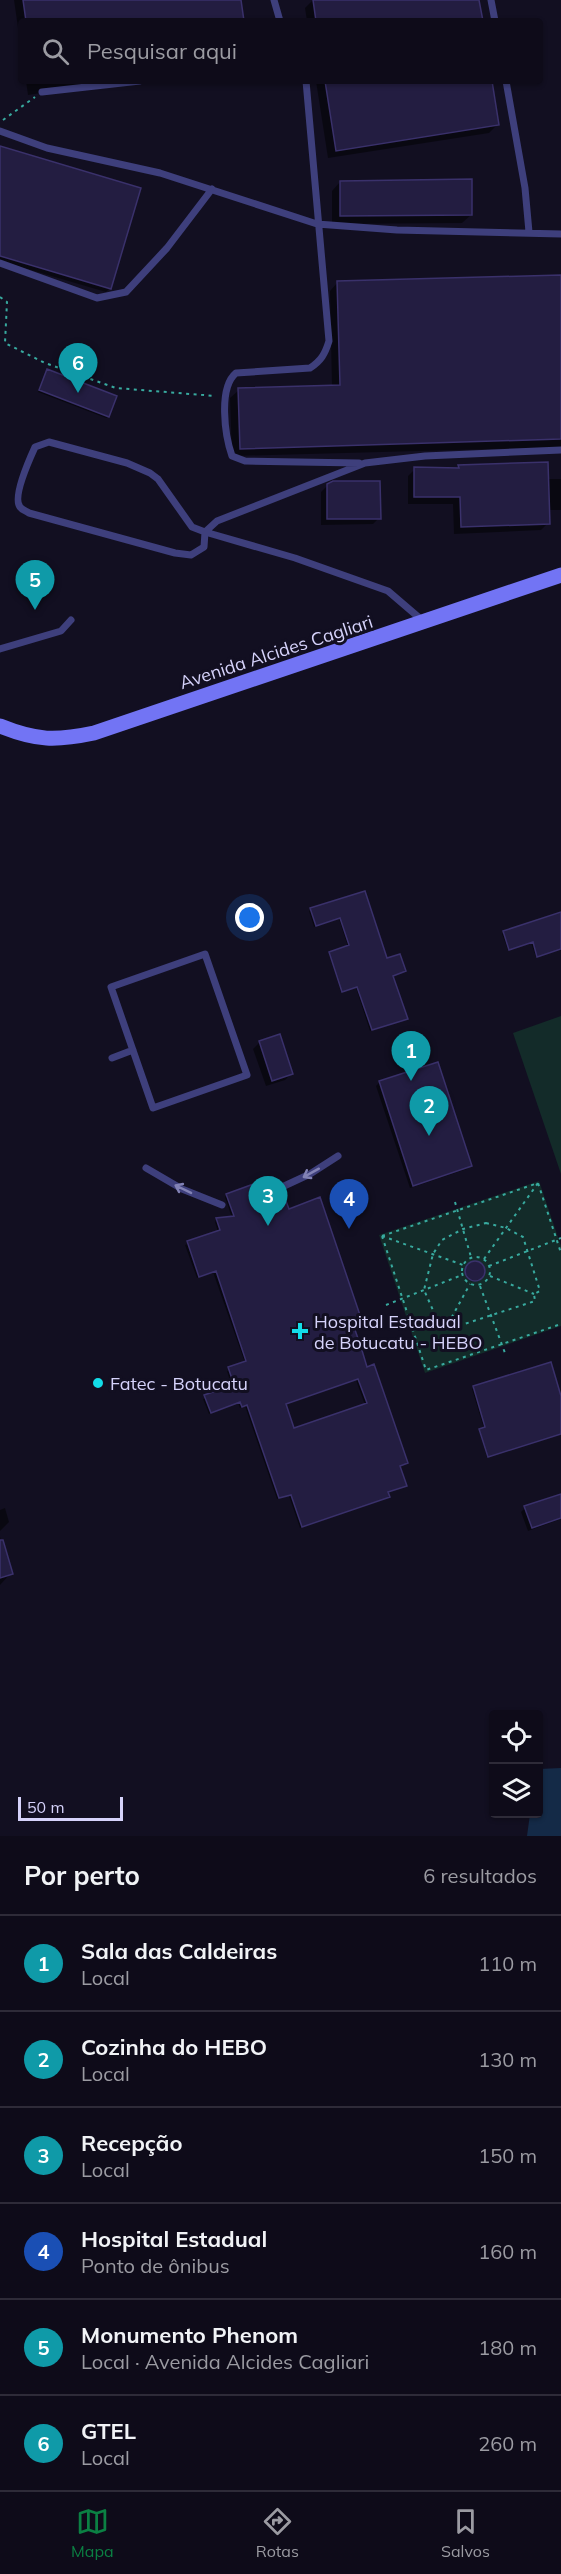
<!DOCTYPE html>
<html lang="pt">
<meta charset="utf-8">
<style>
body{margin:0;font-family:Mulish,sans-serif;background:#1c1926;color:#f1f3f6}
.controls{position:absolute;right:18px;bottom:18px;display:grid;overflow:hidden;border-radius:6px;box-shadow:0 2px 4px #0004}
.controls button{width:54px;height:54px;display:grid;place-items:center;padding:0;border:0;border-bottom:2px solid #2e2b38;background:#0e0b19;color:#f1f3f6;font:30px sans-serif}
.scale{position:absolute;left:18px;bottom:15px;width:105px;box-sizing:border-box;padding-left:6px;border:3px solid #d6d3fb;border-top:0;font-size:16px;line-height:21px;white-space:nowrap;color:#d6d3fb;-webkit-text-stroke:4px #120f21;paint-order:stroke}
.you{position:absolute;left:250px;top:918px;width:21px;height:21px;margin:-15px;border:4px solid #fff;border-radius:50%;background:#1a73e8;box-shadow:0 0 0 9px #1a73e833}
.badge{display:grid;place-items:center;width:39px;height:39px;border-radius:50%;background:#0b8043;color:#fff;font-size:20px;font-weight:700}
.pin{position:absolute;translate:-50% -50px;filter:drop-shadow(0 2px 3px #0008)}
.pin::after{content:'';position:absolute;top:32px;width:21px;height:18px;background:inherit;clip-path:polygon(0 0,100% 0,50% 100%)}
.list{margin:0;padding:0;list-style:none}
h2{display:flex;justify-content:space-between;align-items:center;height:78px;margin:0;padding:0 24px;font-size:26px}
h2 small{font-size:20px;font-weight:400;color:#9b9ba2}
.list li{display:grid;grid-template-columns:39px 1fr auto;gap:18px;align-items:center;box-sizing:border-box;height:96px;padding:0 24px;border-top:2px solid #2e2b38}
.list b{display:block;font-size:22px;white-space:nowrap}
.list p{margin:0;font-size:20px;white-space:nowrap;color:#9b9ba2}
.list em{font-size:20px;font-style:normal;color:#9b9ba2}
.icon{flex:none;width:33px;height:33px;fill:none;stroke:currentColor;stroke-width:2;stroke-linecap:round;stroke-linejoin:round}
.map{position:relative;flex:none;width:561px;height:1836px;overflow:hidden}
.search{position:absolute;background:#0e0b19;box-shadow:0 2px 4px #0004;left:18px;right:18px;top:18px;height:66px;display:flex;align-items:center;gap:15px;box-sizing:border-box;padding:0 21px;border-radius:6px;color:#9b9ba2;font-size:22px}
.sheet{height:654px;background:#0e0b19}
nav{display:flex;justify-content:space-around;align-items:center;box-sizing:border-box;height:84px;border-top:2px solid #2e2b38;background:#0e0b19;font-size:16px;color:#9b9ba2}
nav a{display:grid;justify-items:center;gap:3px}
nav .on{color:#0b8043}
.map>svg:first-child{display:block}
</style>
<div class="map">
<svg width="561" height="1836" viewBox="0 0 561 1836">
<rect width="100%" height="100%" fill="#120f21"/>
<!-- green -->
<path fill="#132b29" d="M561 1016V1174L513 1033Z
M539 1181 561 1246V1326L425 1373 379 1235Z"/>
<!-- water -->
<path fill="#142a47" d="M561 1768V1836H527L530 1814H538L539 1769Z"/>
<!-- shadow -->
<path fill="#0007" fill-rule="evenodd" d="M14 0H239L242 21H21V48Z
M313 0H478L481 21H307L305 8Z
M26 81H120L28 95Z
M316 81H490L497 125 489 133 328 158Z
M0 148 110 288 106 292 0 261Z
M340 182 471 215 462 223 332 224V191Z
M561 276V447L232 456 230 398 239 390 332 387 330 291 338 282Z
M46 373 108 417 106 418 38 392Z
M459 467 547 479H561V510H548V523L541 530 454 534 453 504H408V476L415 469H457Z
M328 485 379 518 373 524 321 525V492Z
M364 893 386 960 404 971 391 976 406 1019 370 1031 356 988 341 992 329 954 348 947 339 919 314 927 309 911Z
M561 914V950L536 957 531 943 508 950 502 934 504 933Z
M260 1042 291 1074 285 1080 266 1086 253 1049Z
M380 1082 470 1166 467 1169 410 1188 376 1086Z
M227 1195 281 1204 353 1327 366 1369 407 1463 399 1467 406 1485 387 1493 386 1499 300 1528 289 1496 277 1499 245 1406 240 1408 238 1403 209 1414 203 1399 232 1387 227 1371 245 1363 213 1272 197 1278 185 1245 218 1232 215 1222 216 1220 232 1218 225 1197ZM356 1380 365 1405 293 1430 285 1405Z
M465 1273a9 9 0 1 1 18 0a9 9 0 1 1-18 0Z
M474 1388 561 1401V1434L487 1457 479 1431 484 1429 472 1389Z
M561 1496V1519L528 1531 521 1512 525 1508Z
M5 1508 9 1522 0 1531V1510Z
M0 1537 11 1573 0 1585Z"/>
<!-- building -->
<path fill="#231d41" stroke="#3a316b" stroke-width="1.5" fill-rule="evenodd" d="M23 0H241L244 21H26Z
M313 0H479L483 21H316Z
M325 81H492L499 125 336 151Z
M0 146 141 188 111 289 0 256Z
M472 179V215L340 216V181Z
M561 275V439L240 449 238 388 340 385 337 281Z
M47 369 117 396 109 417 39 390Z
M548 462 550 524 461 527 460 497H414V467L459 468 458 465Z
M333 481H380L381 519H327V484Z
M365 891 387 958 400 954 406 971 393 976 408 1019 372 1030 357 987 342 992 329 952 349 945 340 918 316 926 310 908Z
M561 912V949L537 957 533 942 509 950 503 931Z
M280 1034 293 1074 272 1081 259 1041Z
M438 1062 472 1166 413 1186 379 1081Z
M273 1177 282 1203 286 1201 289 1209 320 1197 363 1324 354 1327 361 1347 367 1367 374 1364 408 1463 400 1466 407 1486 388 1492 390 1497 302 1527 291 1495 279 1498 247 1405 242 1407 240 1402 211 1413 204 1395 234 1385 228 1367 246 1361 216 1271 199 1277 187 1241 220 1230 216 1218 234 1216 226 1194ZM358 1379 367 1403 294 1428 286 1404Z
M465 1271a10 10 0 1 1 20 0a10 10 0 1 1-20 0Z
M551 1362 561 1396V1434L488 1457 479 1429 485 1427 473 1386Z
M561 1494V1518L532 1528 524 1506Z
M0 1540H3L13 1574 0 1578Z"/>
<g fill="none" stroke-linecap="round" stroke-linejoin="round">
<!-- path -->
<path stroke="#38aa9f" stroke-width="2" stroke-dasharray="3 4.5" stroke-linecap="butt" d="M3 120 35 97
M0 297 7 302 5 343 45 363 116 388 215 396
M455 1202 471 1257
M486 1223 506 1228 523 1237 540 1291 534 1294 535 1301 449 1329 448 1324 440 1326 424 1290 433 1254 442 1240 463 1229Z
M382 1236 426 1370 561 1324
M382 1236 538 1183 561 1253
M382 1236 463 1265
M462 1271a14 14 0 1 1 28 0a14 14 0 1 1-28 0Z
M484 1259 538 1183
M489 1266 561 1238
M490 1276 534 1294
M480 1286 505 1353
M386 1305 462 1275
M448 1324 470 1284"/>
<!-- service -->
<path stroke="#3e3f7c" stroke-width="7" d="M274 0 280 21
M491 0 495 21
M306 81 329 341C325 354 321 361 310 368L236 373C218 388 225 436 232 456L245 461 359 463
M506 81 525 188 529 232
M42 92 140 81
M0 131 47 148 160 173 317 224 397 230 561 234
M0 263 97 298 126 292 167 248 212 189
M423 621 388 591 295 558 205 532 192 527 158 479 150 473 127 463 49 442 35 447C30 458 12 497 20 507 22 510 26 511 29 513L175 553 191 555 204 547 205 532 217 521 365 463 425 456 561 450
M0 649 61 631 71 620
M205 954 247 1075 153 1108 111 987Z
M112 1058 133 1050
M146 1168 182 1189 222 1205
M282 1187 310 1174 338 1156"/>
<!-- secondary -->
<path stroke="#7274f4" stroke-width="15" d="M0 726C37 741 56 741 94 733L561 575"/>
</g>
<!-- one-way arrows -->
<defs><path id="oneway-shaft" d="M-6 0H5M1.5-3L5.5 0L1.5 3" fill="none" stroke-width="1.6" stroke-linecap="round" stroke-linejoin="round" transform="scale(1.5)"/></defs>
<g stroke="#8282b5">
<use href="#oneway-shaft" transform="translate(311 1173) rotate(151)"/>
<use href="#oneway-shaft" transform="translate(183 1189) rotate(-154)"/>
</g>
<!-- markers -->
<g fill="#13dce8" stroke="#120f21" stroke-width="2">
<path d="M297 1322h6v6h6v6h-6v6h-6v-6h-6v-6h6z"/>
<circle cx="98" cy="1383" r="6"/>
</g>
<g text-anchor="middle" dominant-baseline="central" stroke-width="6" stroke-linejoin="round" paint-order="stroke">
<!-- street labels -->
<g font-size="18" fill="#d6d3fb" stroke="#120f21">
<text transform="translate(276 652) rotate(-18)">Avenida Alcides Cagliari</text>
</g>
<!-- poi labels -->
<g font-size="18" fill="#d6d3fb" stroke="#120f21" text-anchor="start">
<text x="314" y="1321">Hospital Estadual<tspan x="314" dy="21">de Botucatu - HEBO</tspan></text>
<text x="110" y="1383">Fatec - Botucatu</text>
</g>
</g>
</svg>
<div class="controls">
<button><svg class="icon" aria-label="locate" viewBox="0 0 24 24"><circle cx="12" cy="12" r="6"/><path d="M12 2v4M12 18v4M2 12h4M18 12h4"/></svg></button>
<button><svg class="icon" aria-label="layers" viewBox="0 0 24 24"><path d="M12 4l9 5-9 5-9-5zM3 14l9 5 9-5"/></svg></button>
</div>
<div class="scale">50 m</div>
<div class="you"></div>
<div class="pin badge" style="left:411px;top:1081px;background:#0f9aa8">1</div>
<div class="pin badge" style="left:429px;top:1136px;background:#0f9aa8">2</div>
<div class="pin badge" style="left:268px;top:1226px;background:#0f9aa8">3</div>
<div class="pin badge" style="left:349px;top:1229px;background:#1a4fb4">4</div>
<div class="pin badge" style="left:35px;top:610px;background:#0f9aa8">5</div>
<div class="pin badge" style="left:78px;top:393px;background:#0f9aa8">6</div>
<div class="search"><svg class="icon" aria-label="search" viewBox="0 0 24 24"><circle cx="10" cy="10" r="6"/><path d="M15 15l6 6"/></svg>Pesquisar aqui</div>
</div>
<section class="sheet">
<h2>Por perto<small>6 resultados</small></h2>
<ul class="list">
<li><span class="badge" style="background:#0f9aa8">1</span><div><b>Sala das Caldeiras</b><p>Local</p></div><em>110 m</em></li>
<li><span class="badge" style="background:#0f9aa8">2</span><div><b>Cozinha do HEBO</b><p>Local</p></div><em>130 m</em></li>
<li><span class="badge" style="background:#0f9aa8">3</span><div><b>Recepção</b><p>Local</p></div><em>150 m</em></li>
<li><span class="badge" style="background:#1a4fb4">4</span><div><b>Hospital Estadual</b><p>Ponto de ônibus</p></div><em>160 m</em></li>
<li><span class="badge" style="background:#0f9aa8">5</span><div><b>Monumento Phenom</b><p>Local · Avenida Alcides Cagliari</p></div><em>180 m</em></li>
<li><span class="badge" style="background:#0f9aa8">6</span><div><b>GTEL</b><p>Local</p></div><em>260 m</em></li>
</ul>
</section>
<nav>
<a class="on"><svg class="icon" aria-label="map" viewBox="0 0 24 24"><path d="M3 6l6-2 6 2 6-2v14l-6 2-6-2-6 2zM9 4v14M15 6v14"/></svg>Mapa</a>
<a><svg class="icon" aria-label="directions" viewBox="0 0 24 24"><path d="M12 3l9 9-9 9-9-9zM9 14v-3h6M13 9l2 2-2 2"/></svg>Rotas</a>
<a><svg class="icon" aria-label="saved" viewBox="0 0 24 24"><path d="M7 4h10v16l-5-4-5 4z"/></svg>Salvos</a>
</nav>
